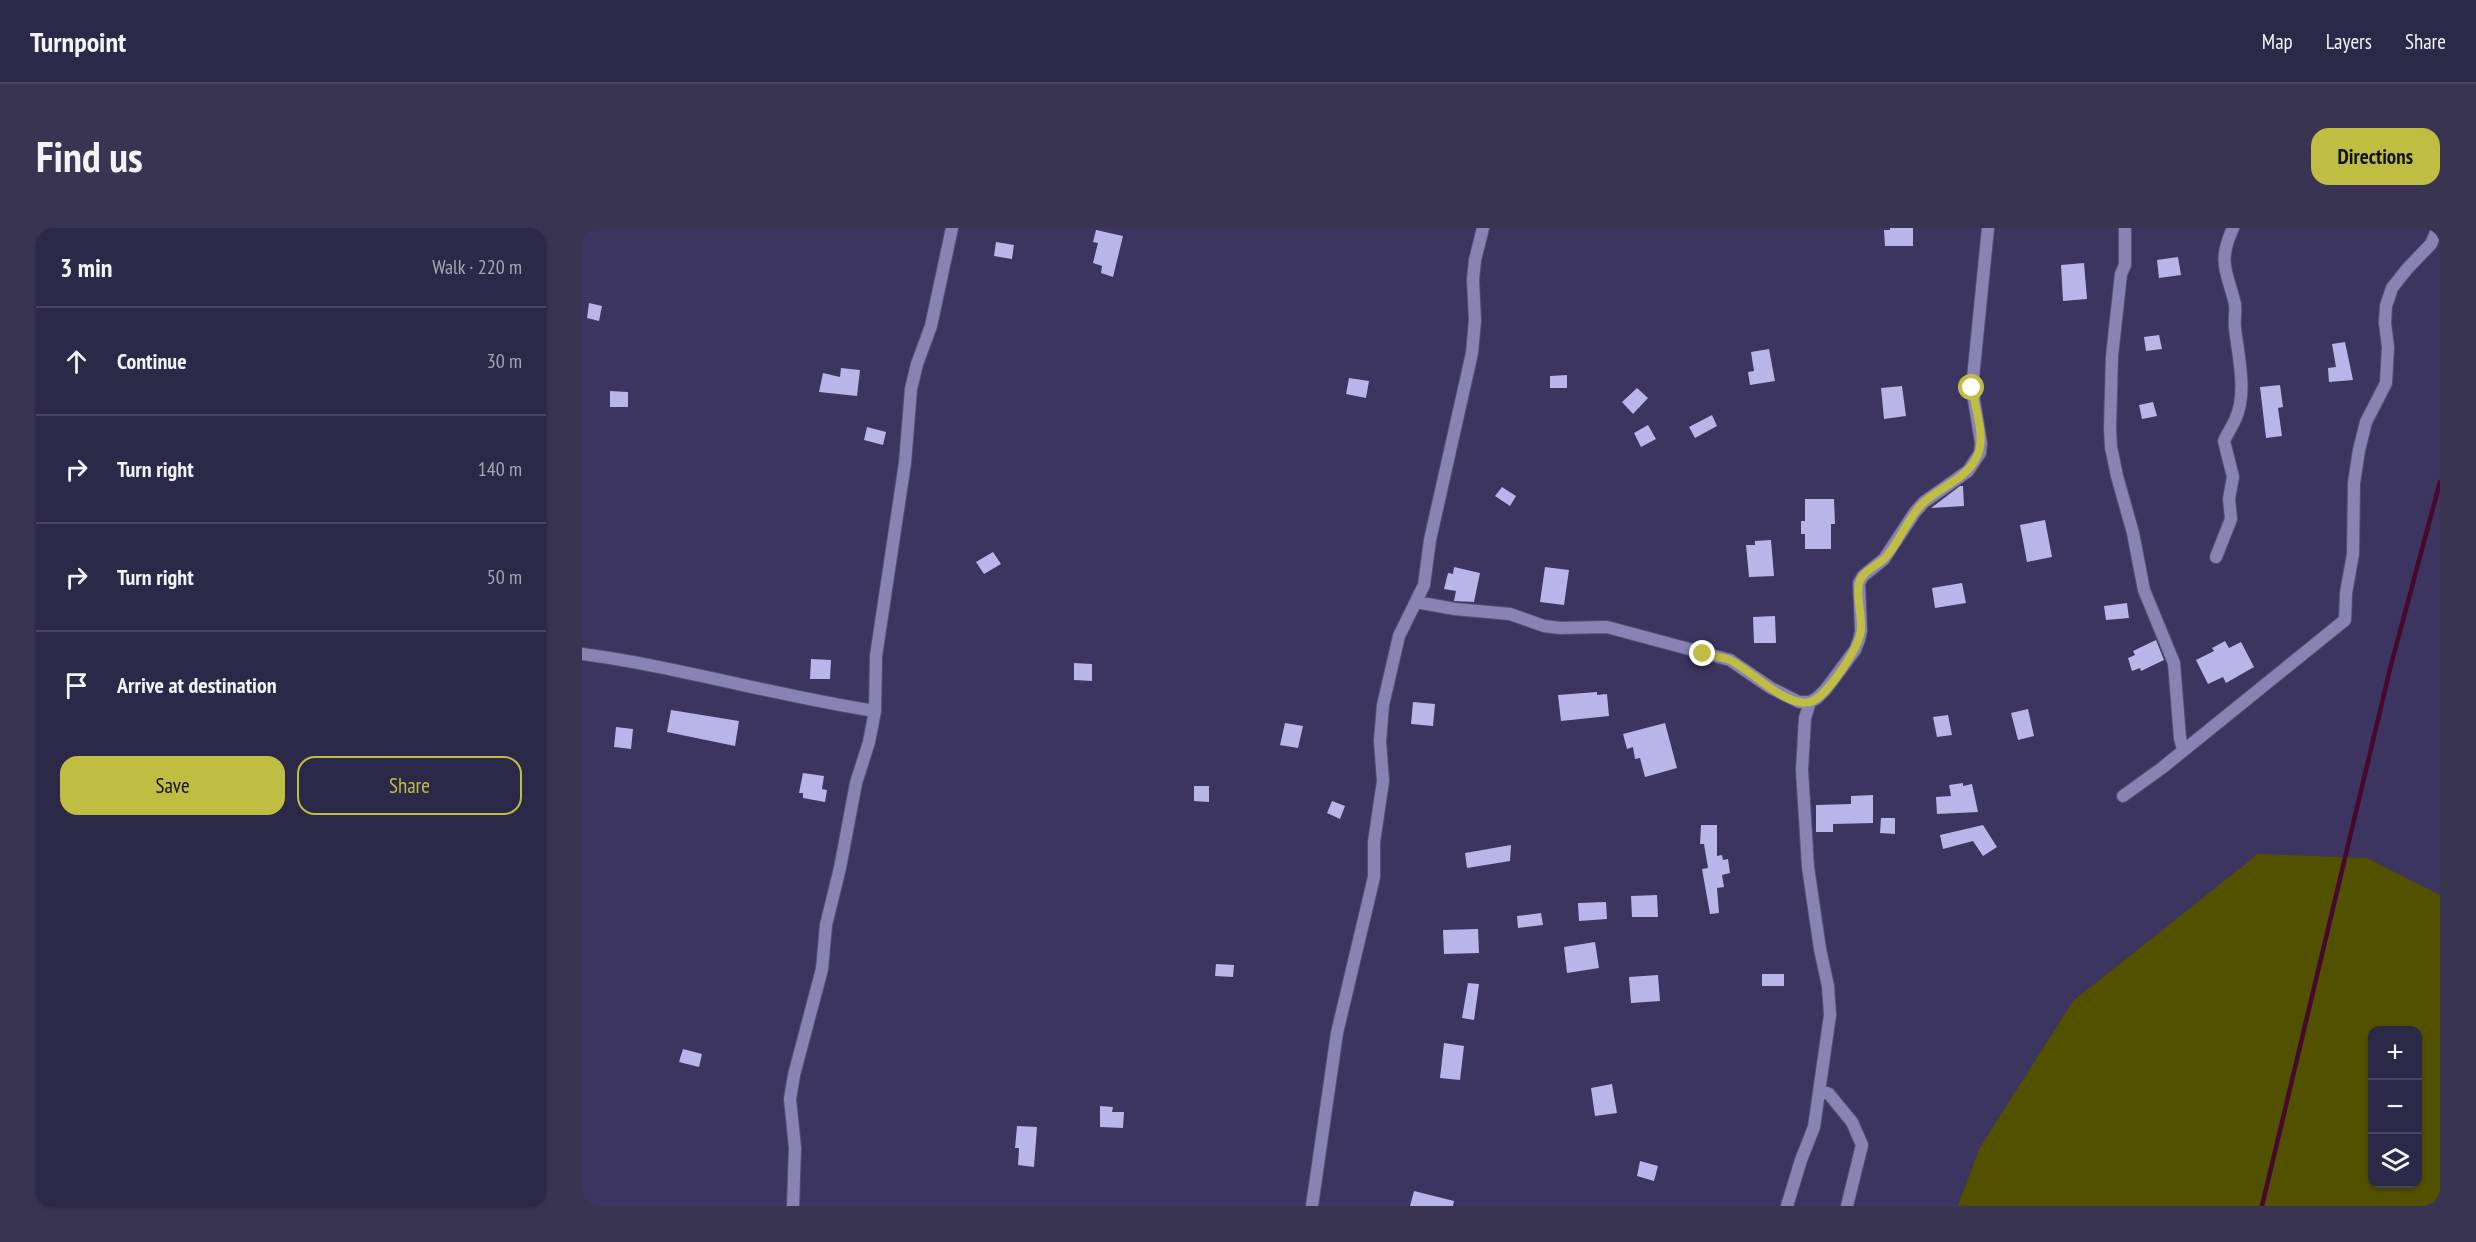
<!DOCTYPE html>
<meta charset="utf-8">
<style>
body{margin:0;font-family:"PT Sans Narrow",sans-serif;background:#383452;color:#f1f3f6}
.controls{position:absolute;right:18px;bottom:18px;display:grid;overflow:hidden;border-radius:12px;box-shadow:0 2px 4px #0004}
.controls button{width:54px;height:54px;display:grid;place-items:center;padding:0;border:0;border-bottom:2px solid #484460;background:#2c2847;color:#f1f3f6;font:30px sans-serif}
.stop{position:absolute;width:18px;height:18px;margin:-14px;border:4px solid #bfbe42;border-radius:50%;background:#fff}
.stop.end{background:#bfbe42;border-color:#fff;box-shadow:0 2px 6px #0008}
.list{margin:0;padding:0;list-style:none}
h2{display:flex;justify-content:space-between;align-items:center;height:78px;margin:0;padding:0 24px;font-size:26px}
h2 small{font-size:20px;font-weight:400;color:#a6a6b4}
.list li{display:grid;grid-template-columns:39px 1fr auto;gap:18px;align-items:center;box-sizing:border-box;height:108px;padding:0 24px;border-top:2px solid #484460}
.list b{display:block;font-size:22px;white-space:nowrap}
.list em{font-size:20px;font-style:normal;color:#a6a6b4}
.actions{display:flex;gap:12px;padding:18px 24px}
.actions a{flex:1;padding:14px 0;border:2px solid #bfbe42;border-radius:18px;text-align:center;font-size:21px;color:#bfbe42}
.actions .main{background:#bfbe42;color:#111}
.icon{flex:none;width:33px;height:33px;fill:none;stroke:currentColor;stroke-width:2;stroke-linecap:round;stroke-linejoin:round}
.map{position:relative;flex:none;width:1858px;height:978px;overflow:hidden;border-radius:18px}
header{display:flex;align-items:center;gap:36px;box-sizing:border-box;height:84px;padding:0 30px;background:#2c2847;border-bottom:2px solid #484460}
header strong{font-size:28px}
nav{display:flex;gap:33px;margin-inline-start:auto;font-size:21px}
.intro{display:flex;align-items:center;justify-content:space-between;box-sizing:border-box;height:144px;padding:0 36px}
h1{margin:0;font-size:42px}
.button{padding:15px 27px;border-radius:18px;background:#bfbe42;color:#111;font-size:21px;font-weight:700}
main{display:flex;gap:36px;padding:0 36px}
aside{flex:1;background:#2c2847;border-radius:18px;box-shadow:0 2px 4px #0004}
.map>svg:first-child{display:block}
</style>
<header>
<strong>Turnpoint</strong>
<nav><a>Map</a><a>Layers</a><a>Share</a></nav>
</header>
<div class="intro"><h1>Find us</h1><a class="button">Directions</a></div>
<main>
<aside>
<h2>3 min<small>Walk · 220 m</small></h2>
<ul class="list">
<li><svg class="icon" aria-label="ahead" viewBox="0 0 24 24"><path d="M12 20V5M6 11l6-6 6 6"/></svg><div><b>Continue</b></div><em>30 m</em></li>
<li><svg class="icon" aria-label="right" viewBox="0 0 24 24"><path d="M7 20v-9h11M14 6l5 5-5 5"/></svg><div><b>Turn right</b></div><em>140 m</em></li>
<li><svg class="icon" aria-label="right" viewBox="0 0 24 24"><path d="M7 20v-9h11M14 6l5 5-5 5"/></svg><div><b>Turn right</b></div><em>50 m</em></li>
<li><svg class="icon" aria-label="arrive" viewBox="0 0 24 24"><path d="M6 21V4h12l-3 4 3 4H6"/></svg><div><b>Arrive at destination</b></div></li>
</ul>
<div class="actions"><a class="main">Save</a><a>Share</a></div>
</aside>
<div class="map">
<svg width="1858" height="978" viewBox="0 0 1858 978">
<rect width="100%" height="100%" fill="#3b355f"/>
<!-- green -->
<path fill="#525100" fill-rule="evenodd" d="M1676 626 1785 630 1858 667V978H1376L1397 921 1491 773ZM1790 802H1836V956H1790Z"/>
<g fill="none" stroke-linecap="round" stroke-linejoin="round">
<!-- stream -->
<path stroke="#47082e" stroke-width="4.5" d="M1680 978 1809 437 1858 254"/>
</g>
<!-- building -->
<path fill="#bab5e8" d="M1308 0H1331V18H1303L1302 2H1308Z
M514 2 541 8 531 49 519 45 520 38 511 35 516 15 511 14Z
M414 14 432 17 430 31 412 28Z
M1596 29 1599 47 1577 50 1575 32Z
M1502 35 1505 71 1481 73 1479 37Z
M7 75 20 78 17 93 5 90Z
M1577 107 1580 121 1564 123 1562 109Z
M1763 114 1771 152 1747 154 1746 140 1754 139 1750 116Z
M1187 121 1193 153 1168 157 1166 144 1172 143 1169 124Z
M259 140 278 142 275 168 237 164 241 145 258 149Z
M985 147V160H968V148Z
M767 150 787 153 784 170 764 166Z
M1698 157 1701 179 1696 180 1700 208 1684 210 1678 159Z
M1320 158 1324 188 1302 191 1299 160Z
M1055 160 1066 170 1051 186 1040 174Z
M28 163 46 164V179H28Z
M1571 174 1575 188 1560 191 1557 177Z
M1130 187 1135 198 1113 210 1107 199Z
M1066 197 1074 211 1059 219 1052 205Z
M285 199 304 204 301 217 282 212Z
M1378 258H1381L1382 278 1349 280Z
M920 259 934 268 928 278 913 268Z
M1223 271H1252L1253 296H1249V321H1223V306H1219V293H1223Z
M1463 292 1470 329 1445 334 1438 297Z
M1189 312 1192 348 1167 349 1164 317H1173V313Z
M411 324 419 336 402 346 394 334Z
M872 339 898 345 892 374 872 373 874 363 862 361 866 345 871 346Z
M963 339 987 342 982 377 958 374Z
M1380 355 1384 375 1353 380 1350 360Z
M1545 375 1547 390 1524 392 1522 378Z
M1193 388 1194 415H1172L1171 389Z
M1574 412 1582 432 1559 443 1558 440 1550 443 1546 430 1553 427 1551 423Z
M1643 413 1647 420 1659 414 1672 439 1644 455 1641 449 1626 456 1614 432 1632 423 1630 420Z
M229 431 249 432 248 451H228Z
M492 435 510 436V453L492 452Z
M1015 464V467L1025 466 1027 488 979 493 976 467Z
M831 474 853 476 851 498 829 496Z
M1446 481 1452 508 1436 512 1429 485Z
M89 482 157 493 153 518 85 504Z
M1366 487 1370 507 1355 509 1351 489Z
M703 495 721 498 716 520 698 517Z
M1083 495 1095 540 1063 549 1058 530 1053 531 1051 519 1045 521 1041 506Z
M34 499 51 501 49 521 32 519Z
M221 545 242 548 240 561 245 562 243 574 221 570V565H217Z
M1381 555V558L1390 556 1396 584 1355 586 1354 569 1369 568 1367 557Z
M612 558H627V574L612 573Z
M1291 567V595L1251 596V604H1234V577L1269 576V568Z
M750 573 763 578 758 591 745 585Z
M1299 590H1313V606L1298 605Z
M1119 597H1135V628L1140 627 1141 632 1146 631 1148 645 1140 647 1142 659 1135 660 1137 685 1128 686 1120 641 1126 640 1122 616H1118Z
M1401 597 1415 619 1401 628 1391 613 1361 621 1358 607Z
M929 617 928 633 885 640 883 625Z
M1075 667 1076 689H1050L1049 668Z
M1024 674 1025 691 997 693 996 675Z
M959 685 961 697 936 700 935 688Z
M896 701 897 725 862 726 861 702Z
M1013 714 1017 740 985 745 982 719Z
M634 736 652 737 651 749 633 748Z
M1180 746H1202V758H1180Z
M1076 747 1078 773 1049 775 1047 749Z
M886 755 897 756 892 792 880 790Z
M862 815 882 818 878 852 858 850Z
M101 821 120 826 117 839 97 834Z
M1030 856 1035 885 1013 888 1009 860Z
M518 878 531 879 530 884H542L541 900 518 899Z
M435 898 455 899 452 939 436 937 437 920H433Z
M1058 933 1076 938 1072 953 1055 948Z
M832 963 872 973 871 978H828Z"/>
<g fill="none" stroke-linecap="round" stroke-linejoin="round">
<defs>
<path id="minor" d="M1543 0V37L1539 46 1530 128 1528 200 1529 219 1535 248 1551 305 1562 362 1592 435 1598 510 1601 522
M1634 329 1649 291 1647 271 1651 249 1642 213C1645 206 1650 199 1653 192 1666 165 1656 128 1653 100 1652 92 1654 84 1653 76 1645 43 1635 35 1651 0
M834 374 873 381 928 386 962 398 978 400 1025 399 1148 432 1189 460 1217 474H1228L1235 470 1244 461 1273 422 1277 412 1279 403 1277 355 1281 348 1302 331 1333 284 1342 274 1386 243 1398 225 1399 215 1390 160 1406 0
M0 426C98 439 194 468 293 483
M1541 568 1580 540 1763 392 1764 365 1771 326 1772 255 1777 222 1784 194 1804 155 1806 119 1803 95 1804 78 1810 60 1825 41 1849 16 1856 0
M1238 862 1247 866 1270 894 1280 917 1265 978
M211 978 213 920 208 871 212 847 240 741 244 697 258 640 274 555 287 514 293 483 294 428 323 235 329 161 335 136 349 98 370 0
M730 978 755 805 792 649V614L801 553 798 513 801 477 817 408 842 357 848 312 890 125 893 92 891 52 893 32 901 0
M1205 978 1219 932 1232 899 1248 787 1246 758 1238 721 1226 639 1220 542 1223 490 1228 474"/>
</defs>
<!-- minor casing -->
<use href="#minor" stroke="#565074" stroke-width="14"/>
<!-- minor -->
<use href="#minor" stroke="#8983b3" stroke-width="12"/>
</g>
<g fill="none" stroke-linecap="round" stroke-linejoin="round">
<!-- route -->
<path stroke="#bfbe42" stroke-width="8" d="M1121 426C1130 428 1140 429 1148 432 1169 442 1204 480 1228 474 1244 470 1279 418 1279 401 1280 387 1274 369 1277 355 1280 343 1295 338 1303 330 1318 314 1325 290 1342 274 1351 266 1362 260 1372 253 1412 227 1397 200 1390 160"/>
</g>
</svg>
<div class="controls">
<button>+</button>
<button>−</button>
<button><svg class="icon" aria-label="layers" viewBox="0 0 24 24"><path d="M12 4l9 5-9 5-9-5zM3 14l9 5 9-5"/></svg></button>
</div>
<div class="stop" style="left:1390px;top:160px"></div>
<div class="stop end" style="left:1121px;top:426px"></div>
</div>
</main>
